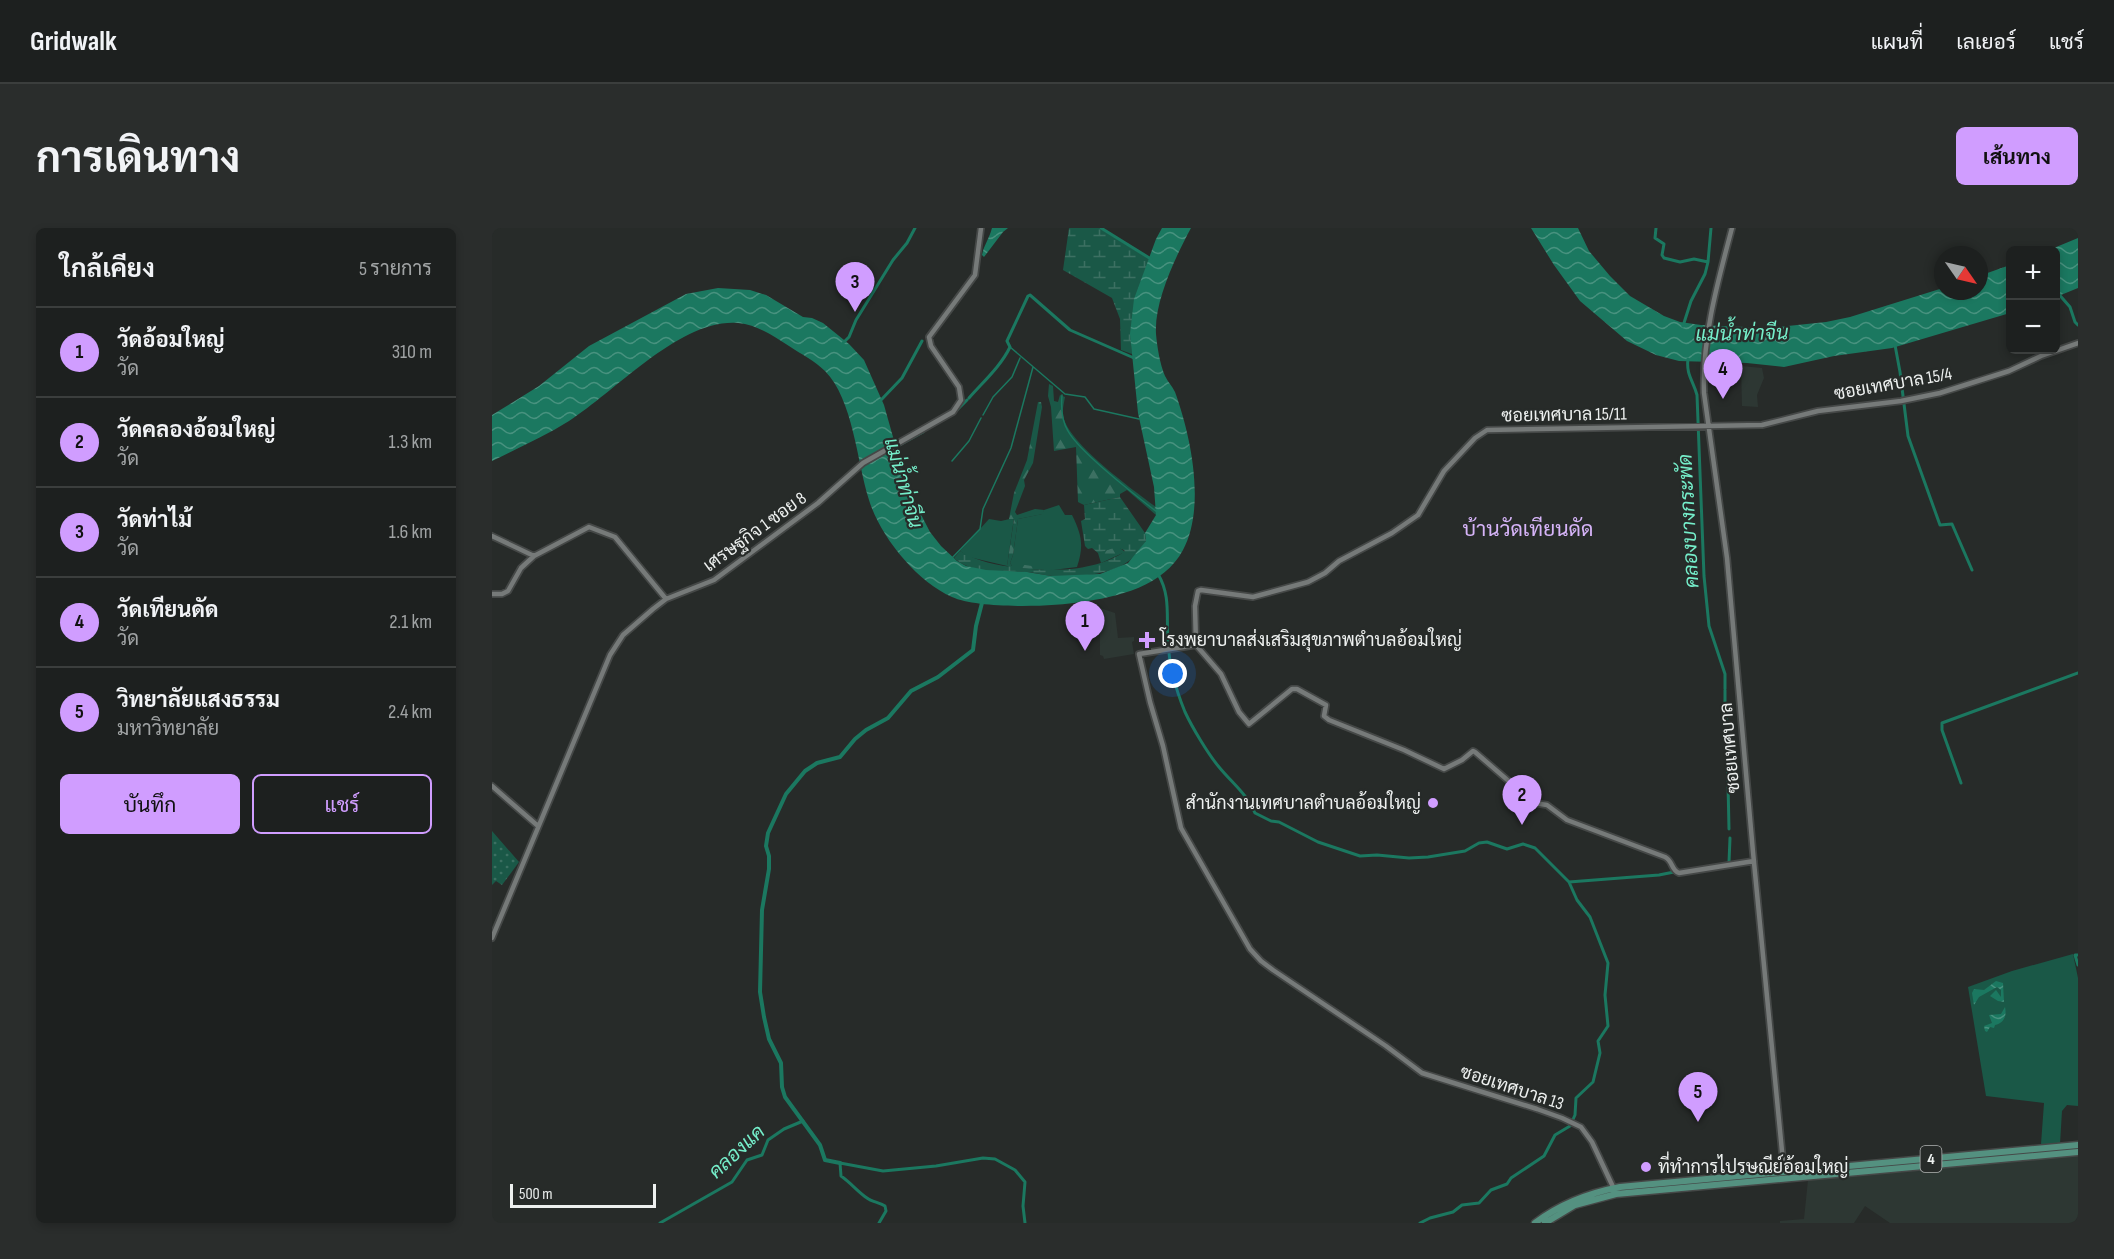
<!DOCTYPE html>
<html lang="th">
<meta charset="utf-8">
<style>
body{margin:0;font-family:"Sofia Sans Condensed",Sarabun,sans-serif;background:#2a2d2c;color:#f1f3f6}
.controls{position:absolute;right:18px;top:18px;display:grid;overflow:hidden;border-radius:9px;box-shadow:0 3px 9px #0003}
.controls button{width:54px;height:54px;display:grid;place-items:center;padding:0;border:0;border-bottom:2px solid #3b3e3d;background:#1d201f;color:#f1f3f6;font:30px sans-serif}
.compass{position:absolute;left:1442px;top:18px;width:54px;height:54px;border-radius:50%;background:#1d201f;box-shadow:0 3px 9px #0003;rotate:124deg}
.scale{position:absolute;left:18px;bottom:15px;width:146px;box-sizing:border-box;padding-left:6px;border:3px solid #edf0ef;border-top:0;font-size:16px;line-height:21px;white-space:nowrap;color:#edf0ef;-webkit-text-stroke:4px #272b29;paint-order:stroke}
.you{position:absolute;left:681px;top:446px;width:21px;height:21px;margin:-15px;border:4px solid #fff;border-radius:50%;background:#1a73e8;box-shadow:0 0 0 9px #1a73e833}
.badge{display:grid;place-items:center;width:39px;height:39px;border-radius:50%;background:#d09dff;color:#111;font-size:20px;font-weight:700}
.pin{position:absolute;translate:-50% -50px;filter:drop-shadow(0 2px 3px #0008)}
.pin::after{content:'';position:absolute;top:32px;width:21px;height:18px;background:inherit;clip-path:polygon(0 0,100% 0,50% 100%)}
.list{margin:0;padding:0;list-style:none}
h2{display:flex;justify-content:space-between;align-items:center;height:78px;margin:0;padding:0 24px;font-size:26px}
h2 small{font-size:20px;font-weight:400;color:#a0a3a4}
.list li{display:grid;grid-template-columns:39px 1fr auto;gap:18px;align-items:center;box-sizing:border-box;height:90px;padding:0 24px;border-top:2px solid #3b3e3d}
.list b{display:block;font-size:22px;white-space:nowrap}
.list p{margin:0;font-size:20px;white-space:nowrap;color:#a0a3a4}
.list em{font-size:20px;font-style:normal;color:#a0a3a4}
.actions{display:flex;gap:12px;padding:18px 24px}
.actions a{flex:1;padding:14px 0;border:2px solid #d09dff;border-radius:9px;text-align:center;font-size:21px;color:#d09dff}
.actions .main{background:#d09dff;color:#111}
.map{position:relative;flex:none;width:1586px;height:995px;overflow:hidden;border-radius:9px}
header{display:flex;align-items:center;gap:36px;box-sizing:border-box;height:84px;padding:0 30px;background:#1d201f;border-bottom:2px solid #3b3e3d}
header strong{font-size:28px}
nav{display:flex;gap:33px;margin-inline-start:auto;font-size:21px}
.intro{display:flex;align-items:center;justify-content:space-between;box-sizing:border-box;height:144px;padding:0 36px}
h1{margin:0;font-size:42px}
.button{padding:15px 27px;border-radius:9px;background:#d09dff;color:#111;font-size:21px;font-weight:700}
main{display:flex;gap:36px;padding:0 36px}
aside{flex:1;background:#1d201f;border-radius:9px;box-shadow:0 3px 9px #0003}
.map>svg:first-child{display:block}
</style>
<header>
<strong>Gridwalk</strong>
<nav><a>แผนที่</a><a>เลเยอร์</a><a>แชร์</a></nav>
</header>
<div class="intro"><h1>การเดินทาง</h1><a class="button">เส้นทาง</a></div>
<main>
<aside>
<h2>ใกล้เคียง<small>5 รายการ</small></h2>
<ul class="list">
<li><span class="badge">1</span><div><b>วัดอ้อมใหญ่</b><p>วัด</p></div><em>310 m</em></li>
<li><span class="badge">2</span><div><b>วัดคลองอ้อมใหญ่</b><p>วัด</p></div><em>1.3 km</em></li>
<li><span class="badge">3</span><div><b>วัดท่าไม้</b><p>วัด</p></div><em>1.6 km</em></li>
<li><span class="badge">4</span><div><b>วัดเทียนดัด</b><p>วัด</p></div><em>2.1 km</em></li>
<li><span class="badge">5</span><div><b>วิทยาลัยแสงธรรม</b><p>มหาวิทยาลัย</p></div><em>2.4 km</em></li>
</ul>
<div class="actions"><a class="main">บันทึก</a><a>แชร์</a></div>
</aside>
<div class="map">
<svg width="1586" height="995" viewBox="0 0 1586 995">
<defs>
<pattern id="forest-firs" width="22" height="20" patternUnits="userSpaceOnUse" patternTransform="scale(1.5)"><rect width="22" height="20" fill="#1a5847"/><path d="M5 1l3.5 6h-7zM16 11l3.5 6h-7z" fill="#3c7062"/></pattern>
<pattern id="wetland-marsh" width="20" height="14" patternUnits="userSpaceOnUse" patternTransform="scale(1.5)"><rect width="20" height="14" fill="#1a5847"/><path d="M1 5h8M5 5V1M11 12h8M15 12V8" fill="none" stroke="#3c7062"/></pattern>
<pattern id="garden-dots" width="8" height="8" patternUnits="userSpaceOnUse" patternTransform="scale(1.5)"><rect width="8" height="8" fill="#1a5847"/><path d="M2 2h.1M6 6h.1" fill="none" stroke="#3c7062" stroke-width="1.8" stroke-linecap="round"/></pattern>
<pattern id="water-waves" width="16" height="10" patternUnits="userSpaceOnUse" patternTransform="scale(1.5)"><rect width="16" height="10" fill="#1b7860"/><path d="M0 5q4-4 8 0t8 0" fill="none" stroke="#48927f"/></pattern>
</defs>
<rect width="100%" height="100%" fill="#272b29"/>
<!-- built -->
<path fill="#2d3733" d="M1249 138 1270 140 1272 150 1265 167 1266 179 1250 178Z
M608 380 623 385 626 410 642 409V413L640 414 642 426 612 431 611 428 608 427Z
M1586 927V995H1398L1373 978 1362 995H1288V993L1312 991 1316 952Z"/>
<!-- green -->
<path fill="#1a5847" d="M567 277 573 287H580C590 307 592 318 585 339L561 342 533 338H520L518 335 521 327 526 291 550 286 552 282Z
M522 290 515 338 477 329 468 323 497 291 509 293Z
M1581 726 1586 750V878L1575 877 1570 883 1568 916H1549L1552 875 1494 868 1476 759 1520 743Z"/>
<!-- forest -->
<path fill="url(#forest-firs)" d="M557 156 561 158 562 173 566 174 568 167 573 169C572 175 570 182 571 188 576 215 641 262 664 279V287L635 262 628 266V269L592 277 586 274 584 219 562 223 559 179 556 168Z
M546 174H549L550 179 541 235 532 252 533 258 523 284 525 287 543 281 552 282 551 286 526 291 521 327 518 335 520 338 533 337 553 340V342L519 340 515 338 522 291H517L522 265 535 232Z
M623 319 628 320 633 324 609 335 606 325Z"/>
<!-- wetland -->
<path fill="url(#wetland-marsh)" d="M577 0H607L657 31C645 65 637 90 640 126L629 122 628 91 620 70 571 42Z
M628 269 653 305 654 313C646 325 638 335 624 340 604 348 582 349 560 348 551 347 542 344 533 344 510 342 481 347 462 330L468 323C492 338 525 340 552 342L553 340C574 345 616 337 633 323 624 316 616 323 606 325L600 320 596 321 593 318 589 293 593 291 592 277Z"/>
<!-- garden -->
<path fill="url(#garden-dots)" d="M0 603 27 634 10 657 4 653 0 657Z"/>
<!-- water -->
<path fill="url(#water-waves)" d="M500 0H516L511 4 492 29 490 27C492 17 497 11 500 0Z
M670 0H699C684 28 662 73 664 106 665 118 668 137 673 148 676 154 680 158 683 164 699 208 714 279 691 322 672 358 626 369 589 374 560 379 486 381 460 369 424 353 388 308 377 272 365 234 361 171 333 143 323 133 309 126 297 118 281 108 266 97 246 95 189 90 124 163 77 193 53 208 26 220 0 233V187L47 158 97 118 194 66 226 60 258 62 274 67 311 89 320 90 331 95 357 116 372 132 392 177 412 248 420 269 438 304 449 318 465 333 474 338 494 342 535 344 559 348 608 346 636 335 654 313 653 305 664 287 662 259 646 185 638 106 642 71 664 11Z
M1039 0H1086L1097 23 1118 48 1138 68 1172 88 1188 94 1209 97 1275 100 1334 94 1358 89 1451 60V63H1487V48L1518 37V85L1400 120 1342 128 1292 139 1255 135 1187 133 1164 127 1135 113 1088 73 1062 37Z
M1586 10V60L1564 69V22H1557Z
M1504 753 1511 755 1512 774 1506 773 1498 768 1504 762 1509 769V762L1505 759 1487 769 1482 777 1480 765 1482 761 1492 762Z
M1513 779C1515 788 1512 795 1503 797L1502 800 1498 799 1495 804 1493 803 1492 798 1500 795 1497 787 1509 786Z"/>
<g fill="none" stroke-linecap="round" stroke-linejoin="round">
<!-- stream -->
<path stroke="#1b7860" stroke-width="1.5" d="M518 119 573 166 593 169 602 181 647 191
M570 167C569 179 569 192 576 203 588 225 643 267 665 284
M491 187 501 169 520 149 528 130
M460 233 477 213 489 190
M460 330 488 301 491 281 519 220 541 139"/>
<!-- canal -->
<path stroke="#1b7860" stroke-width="3" d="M609 0 659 31
M1164 0 1163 10 1172 16 1170 27 1172 30 1188 34 1202 31 1216 34
M1564 63 1578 79 1583 94 1586 97
M1191 98 1199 73 1213 46 1216 34 1219 0
M351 115 357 109 364 92 401 32 415 15 423 0
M1403 117 1408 144 1416 208 1448 297 1460 296 1480 342
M1196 131C1194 147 1201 152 1205 167L1212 348 1217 398 1233 446V461
M477 170C491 154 509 138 518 119L515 113 536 68 538 67 578 102 642 130
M389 172 410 150 430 113
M463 184 475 172
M402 220 431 204
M666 346C679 368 674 389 676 413 677 437 684 462 693 484 700 499 716 526 727 539 740 555 755 566 763 585L779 593 787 594 826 614 868 628 885 627 917 630 936 629 973 623 987 615 995 614 1015 621 1031 616 1043 620 1077 654 1085 672 1098 689 1116 735 1113 767 1116 798 1106 813 1108 825 1101 854 1084 870 1083 887 1078 898 1063 907 1052 928 1019 950 1015 956 999 962 987 975 970 977 961 984 938 990 928 995
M1233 462V477
M1234 480 1236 554
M1469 555 1450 502V495L1586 445
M1236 556 1237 601
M1237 634 1238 610
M1077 654 1167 647 1182 644
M1586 727H1583L1586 737
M168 995 240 954 255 932 270 927 276 912 292 901 311 893
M387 995 394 983 393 978C387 974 380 974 375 970 366 964 359 955 349 948L348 935 391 943 444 938 491 930 503 931 523 942 533 954 531 978 533 995"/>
<!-- river -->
<path stroke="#1b7860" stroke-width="4" d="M348 935 333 932 328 917 293 869 290 859 289 835 277 811 272 789 268 764 270 682 277 641V628L274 618 276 605 294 566 313 543 325 535 348 529 363 511 374 502 396 490 419 463 446 449 481 422 484 398 491 371"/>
<defs>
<path id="tertiary" d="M1240 0C1226 53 1210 109 1212 165L1235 330 1261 624 1292 944
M0 308 42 328
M0 366H10L16 363 29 340 42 328 97 299 123 309 174 371
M704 417 703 378 706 363 709 362 761 369 816 354 833 345 847 333 900 305 926 287 952 243 983 210 995 202 1270 197 1326 183 1409 173 1448 165 1517 143 1549 128 1586 115
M704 417 647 426 658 474 671 518 689 600 758 721 769 733 781 742 894 818 930 845 1045 881 1070 890 1089 899 1100 914 1122 961
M704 417 729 446 747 484 757 496 800 461H805L834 477 832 488 837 492 912 522 952 541 970 532 981 523 983 524 1042 575 1055 577 1075 592 1173 629C1181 633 1179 642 1187 645L1262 633
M0 558 46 598
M0 710 118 427 131 407 161 381 174 371 222 352 326 275 371 235 461 184 469 172 467 159 439 118 437 109 483 47 489 0"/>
<path id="primary" d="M1043 995C1068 976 1097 965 1128 959L1586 917
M1053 995 1083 977 1124 966 1586 924"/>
</defs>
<!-- tertiary casing -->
<use href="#tertiary" stroke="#454847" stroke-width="8"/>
<!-- primary casing -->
<use href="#primary" stroke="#454847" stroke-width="9"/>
<!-- tertiary -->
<use href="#tertiary" stroke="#767a79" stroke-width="4.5"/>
<!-- primary -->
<use href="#primary" stroke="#549180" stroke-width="6"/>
</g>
<!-- markers -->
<g fill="#d09dff" stroke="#272b29" stroke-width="2">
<path d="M652 403h6v6h6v6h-6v6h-6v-6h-6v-6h6z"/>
<circle cx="941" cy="575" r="6"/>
<circle cx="1154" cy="939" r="6"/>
</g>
<g text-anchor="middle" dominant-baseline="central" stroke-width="4.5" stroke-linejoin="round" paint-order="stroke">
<!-- shield labels -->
<rect fill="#272b29" stroke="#b2b5b4" stroke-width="1.5" x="1428.5" y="918" width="21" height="26" rx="4.5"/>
<g font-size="16" font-weight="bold" fill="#edf0ef">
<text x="1439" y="931">4</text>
</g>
<!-- street labels -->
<g font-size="18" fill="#edf0ef" stroke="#272b29">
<text transform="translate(1401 156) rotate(-10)">ซอยเทศบาล 15/4</text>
<text transform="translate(1072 187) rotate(-1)">ซอยเทศบาล 15/11</text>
<text transform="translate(263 304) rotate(-36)">เศรษฐกิจ 1 ซอย 8</text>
<text transform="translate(1238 520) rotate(-95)">ซอยเทศบาล</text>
<text transform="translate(1020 860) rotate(18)">ซอยเทศบาล 13</text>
</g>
<!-- poi labels -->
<g font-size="18" fill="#edf0ef" stroke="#272b29" text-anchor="start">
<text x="668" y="412">โรงพยาบาลส่งเสริมสุขภาพตำบลอ้อมใหญ่</text>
<text x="929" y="575" text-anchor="end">สำนักงานเทศบาลตำบลอ้อมใหญ่</text>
<text x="1166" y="939">ที่ทำการไปรษณีย์อ้อมใหญ่</text>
</g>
<!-- water labels -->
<g font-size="20" font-style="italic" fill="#75eeca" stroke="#272b29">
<text transform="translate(1250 106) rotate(-1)">แม่น้ำท่าจีน</text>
<text transform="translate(411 255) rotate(74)">แม่น้ำท่าจีน</text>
<text transform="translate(1197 293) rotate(-93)">คลองบางกระพัด</text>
<text transform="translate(245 924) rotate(-43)">คลองแค</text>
</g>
<!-- quarter labels -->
<g font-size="21" fill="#d6b4f8" stroke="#272b29">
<text x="1036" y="301">บ้านวัดเทียนดัด</text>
</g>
</g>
</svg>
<div class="controls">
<button>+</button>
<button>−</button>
</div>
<svg class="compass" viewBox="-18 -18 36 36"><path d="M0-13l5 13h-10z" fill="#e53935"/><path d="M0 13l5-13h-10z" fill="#a0a3a4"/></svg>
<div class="scale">500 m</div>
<div class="you"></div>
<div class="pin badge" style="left:593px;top:423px">1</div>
<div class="pin badge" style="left:1030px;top:597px">2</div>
<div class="pin badge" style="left:363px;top:84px">3</div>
<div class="pin badge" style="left:1231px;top:171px">4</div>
<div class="pin badge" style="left:1206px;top:894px">5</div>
</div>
</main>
